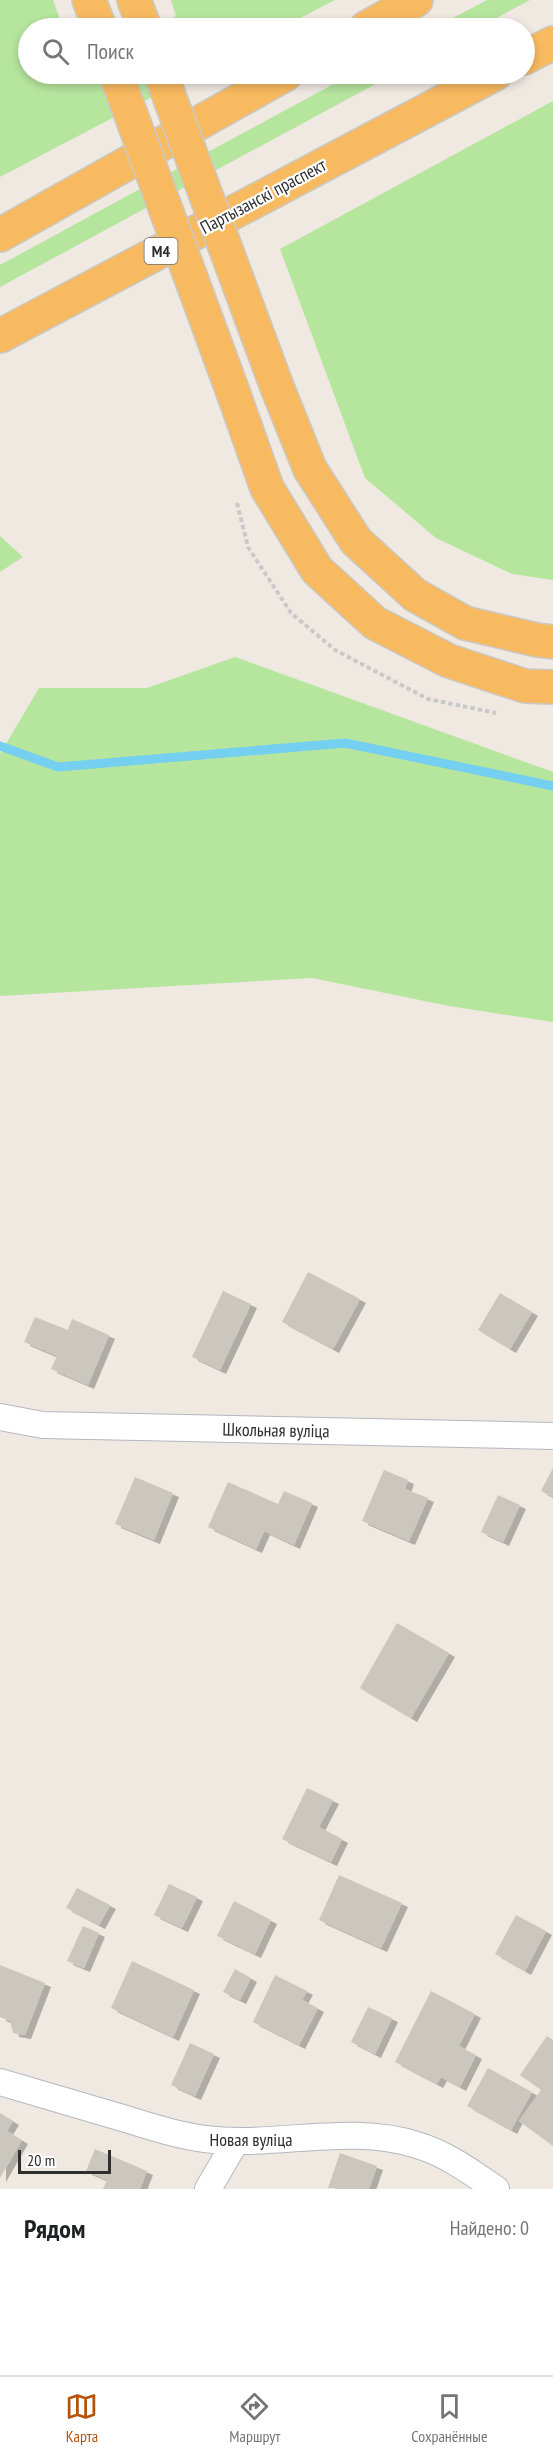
<!DOCTYPE html>
<html lang="ru">
<meta charset="utf-8">
<style>
body{margin:0;font-family:"PT Sans Narrow",sans-serif;background:#f2f2f2;color:#202124}
.scale{position:absolute;left:18px;bottom:15px;width:93px;box-sizing:border-box;padding-left:6px;border:3px solid #2e2e2e;border-top:0;font-size:16px;line-height:21px;white-space:nowrap;color:#2e2e2e;-webkit-text-stroke:4px #fff;paint-order:stroke}
.list{margin:0;padding:0;list-style:none}
h2{display:flex;justify-content:space-between;align-items:center;height:78px;margin:0;padding:0 24px;font-size:26px}
h2 small{font-size:20px;font-weight:400;color:#757577}
.icon{flex:none;width:33px;height:33px;fill:none;stroke:currentColor;stroke-width:2;stroke-linecap:round;stroke-linejoin:round}
.map{position:relative;flex:none;width:553px;height:2189px;overflow:hidden}
.search{position:absolute;background:#fff;box-shadow:0 3px 9px #0003;left:18px;right:18px;top:18px;height:66px;display:flex;align-items:center;gap:15px;box-sizing:border-box;padding:0 21px;border-radius:33px;color:#757577;font-size:22px}
.sheet{height:186px;background:#fff}
nav{display:flex;justify-content:space-around;align-items:center;box-sizing:border-box;height:84px;border-top:2px solid #e0e0e0;background:#fff;font-size:16px;color:#757577}
nav a{display:grid;justify-items:center;gap:3px}
nav .on{color:#b45309}
.map>svg:first-child{display:block}
</style>
<div class="map">
<svg width="553" height="2189" viewBox="0 0 553 2189">
<defs>
<filter id="shadow"><feDropShadow dx="6" dy="4" stdDeviation="0" flood-color="#0004"/></filter>
</defs>
<rect width="100%" height="100%" fill="#efe9e1"/>
<!-- green -->
<path fill="#b6e59e" d="M0 0H53L63 28H28V74H196L0 177Z
M171 0H335L281 28H155L176 16Z
M487 0H530L478 28H434Z
M352 74H394L0 287V265Z
M553 101V580L512 574 436 538 365 478 280 249Z
M0 536 23 557 0 572Z
M235 657 553 772V1022L449 1006 312 978 0 996V754L39 688H147Z"/>
<g fill="none" stroke-linecap="round" stroke-linejoin="round">
<!-- stream -->
<path stroke="#75cff0" stroke-width="9" d="M0 746 58 767 345 743 553 786"/>
</g>
<!-- building -->
<path fill="#cbc7bf" filter="url(#shadow)" d="M308 1272 360 1299 333 1349 282 1322Z
M223 1291 251 1304 220 1370 192 1357Z
M500 1293 532 1312 510 1349 478 1330Z
M35 1317 68 1330 72 1319 109 1335 88 1385 51 1369 57 1356 24 1342Z
M553 1468V1497L541 1491Z
M384 1470 408 1480 405 1489 428 1498 409 1541 362 1521Z
M135 1477 173 1493 154 1540 115 1524Z
M228 1482 278 1504 284 1491 312 1503 294 1545 264 1531 256 1549 208 1527Z
M498 1495 520 1505 503 1542 481 1532Z
M397 1623 449 1653 411 1718 360 1688Z
M307 1788 333 1800 319 1827 342 1839 331 1862 282 1839Z
M339 1875 402 1903 381 1948 319 1920Z
M169 1884 197 1897 182 1928 154 1915Z
M77 1888 110 1905 99 1925 66 1908Z
M234 1901 271 1920 255 1954 217 1936Z
M516 1915 546 1931 525 1971 495 1954Z
M83 1926 99 1933 84 1968 67 1961Z
M132 1961 194 1990 173 2037 111 2008Z
M0 1965 45 1983 25 2035 13 2033 10 2021 0 2017Z
M235 1969 251 1978 240 2000 223 1992Z
M275 1975 307 1991 302 2000 318 2008 299 2045 253 2022Z
M431 1991 475 2014 459 2046 476 2055 460 2087 441 2077 437 2084 395 2062Z
M368 2007 392 2018 375 2054 351 2042Z
M547 2036 553 2040V2146L519 2121 541 2090 520 2075Z
M190 2043 214 2054 195 2096 171 2085Z
M488 2068 532 2092 511 2130 467 2106Z
M0 2113 13 2121 7 2131 22 2140 0 2178Z
M95 2149 147 2171 140 2189H103L107 2180 86 2171Z
M340 2153 377 2166 369 2189 328 2188Z"/>
<g fill="none" stroke-linecap="round" stroke-linejoin="round">
<defs>
<path id="minor" d="M0 1417 43 1425 553 1436
M0 2082C42 2094 84 2107 126 2119 152 2127 179 2136 205 2139 276 2148 349 2123 417 2145 447 2154 471 2172 496 2189
M208 2189 236 2141"/>
<path id="trunk" d="M89 0 100 28
M134 0 145 28
M366 28 416 0
M524 58 553 43
M0 235 286 74
M0 336 495 74
M277 387 310 469 356 541 415 595 465 623 537 640 553 642
M234 395 267 488 317 570 375 623 449 661 525 686 553 687"/>
</defs>
<!-- minor casing -->
<use href="#minor" stroke="#b4b7c1" stroke-width="28"/>
<!-- trunk casing -->
<use href="#trunk" stroke="#c9c9c9" stroke-width="36"/>
<!-- path -->
<path stroke="#c9c9c9" stroke-width="4" stroke-dasharray="4.5 3" stroke-linecap="butt" d="M237 503 248 547 291 613 335 650 428 699 496 713"/>
<!-- minor -->
<use href="#minor" stroke="#fff" stroke-width="26"/>
<!-- trunk -->
<use href="#trunk" stroke="#f8ba60" stroke-width="33"/>
<defs>
<path id="trunk-bridge" d="M116 74 234 395
M161 74 277 387"/>
</defs>
<!-- trunk-bridge casing -->
<use href="#trunk-bridge" stroke="#c9c9c9" stroke-width="36" stroke-linecap="butt"/>
<!-- trunk-bridge -->
<use href="#trunk-bridge" stroke="#f8ba60" stroke-width="33"/>
</g>
<g text-anchor="middle" dominant-baseline="central" stroke-width="4.5" stroke-linejoin="round" paint-order="stroke">
<!-- shield labels -->
<rect fill="#fff" stroke="#6d6d6d" stroke-width="1.5" x="144.5" y="238" width="33" height="26" rx="4.5"/>
<g font-size="16" font-weight="bold" fill="#2e2e2e">
<text x="161" y="251">М4</text>
</g>
<!-- street labels -->
<g font-size="18" fill="#2e2e2e" stroke="#fff">
<text transform="translate(263 196) rotate(-28)">Партызанскі праспект</text>
<text transform="translate(276 1430) rotate(1)">Школьная вуліца</text>
<text x="251" y="2139">Новая вуліца</text>
</g>
</g>
</svg>
<div class="scale">20 m</div>
<div class="search"><svg class="icon" aria-label="search" viewBox="0 0 24 24"><circle cx="10" cy="10" r="6"/><path d="M15 15l6 6"/></svg>Поиск</div>
</div>
<section class="sheet">
<h2>Рядом<small>Найдено: 0</small></h2>
<ul class="list">
</ul>
</section>
<nav>
<a class="on"><svg class="icon" aria-label="map" viewBox="0 0 24 24"><path d="M3 6l6-2 6 2 6-2v14l-6 2-6-2-6 2zM9 4v14M15 6v14"/></svg>Карта</a>
<a><svg class="icon" aria-label="directions" viewBox="0 0 24 24"><path d="M12 3l9 9-9 9-9-9zM9 14v-3h6M13 9l2 2-2 2"/></svg>Маршрут</a>
<a><svg class="icon" aria-label="saved" viewBox="0 0 24 24"><path d="M7 4h10v16l-5-4-5 4z"/></svg>Сохранённые</a>
</nav>
